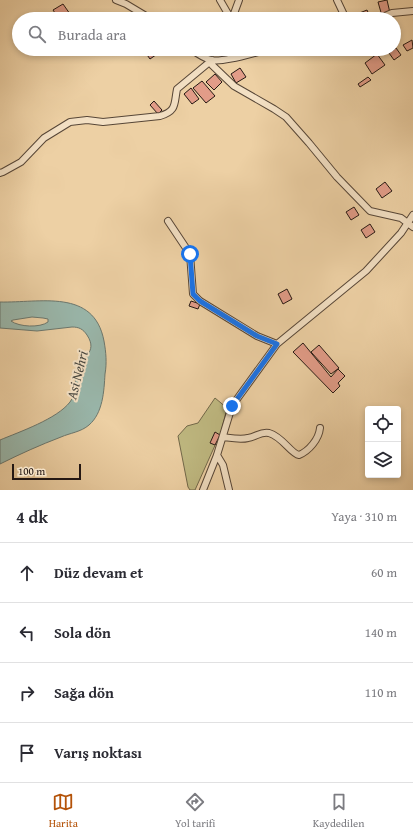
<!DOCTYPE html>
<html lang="tr">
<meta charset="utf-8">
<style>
body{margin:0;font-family:"Gentium Book Plus",serif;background:#f2f2f3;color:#2b2b33}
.controls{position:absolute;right:12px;bottom:12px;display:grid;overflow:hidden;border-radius:4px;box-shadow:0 2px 6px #0003}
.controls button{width:36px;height:36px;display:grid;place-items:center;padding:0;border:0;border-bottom:1px solid #e1e1e2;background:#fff;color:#2b2b33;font:20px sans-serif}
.scale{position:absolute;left:12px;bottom:10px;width:69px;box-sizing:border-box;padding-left:4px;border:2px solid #251813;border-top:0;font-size:11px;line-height:14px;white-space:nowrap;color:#251813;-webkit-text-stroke:3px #f3e0c4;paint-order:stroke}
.stop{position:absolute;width:12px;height:12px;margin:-9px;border:3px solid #1a73e8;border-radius:50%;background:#fff}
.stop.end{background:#1a73e8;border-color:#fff;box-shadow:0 1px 4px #0008}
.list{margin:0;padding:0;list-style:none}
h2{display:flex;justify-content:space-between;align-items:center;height:52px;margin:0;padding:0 16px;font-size:17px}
h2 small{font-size:13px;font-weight:400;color:#7c7c81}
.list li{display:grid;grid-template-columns:26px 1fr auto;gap:12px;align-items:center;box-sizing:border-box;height:60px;padding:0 16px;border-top:1px solid #e1e1e2}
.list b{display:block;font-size:15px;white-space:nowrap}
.list em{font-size:13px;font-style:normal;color:#7c7c81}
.icon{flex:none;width:22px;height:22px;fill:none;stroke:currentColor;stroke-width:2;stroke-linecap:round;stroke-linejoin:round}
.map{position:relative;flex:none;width:413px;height:490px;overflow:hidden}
.search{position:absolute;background:#fff;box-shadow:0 2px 6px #0003;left:12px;right:12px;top:12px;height:44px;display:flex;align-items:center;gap:10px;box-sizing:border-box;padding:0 14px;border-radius:22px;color:#7c7c81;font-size:15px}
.sheet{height:292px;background:#fff}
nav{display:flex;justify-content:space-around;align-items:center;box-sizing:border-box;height:56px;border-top:1px solid #e1e1e2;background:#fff;font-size:11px;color:#7c7c81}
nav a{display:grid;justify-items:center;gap:2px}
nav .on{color:#b45309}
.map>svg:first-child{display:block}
</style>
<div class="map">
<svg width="413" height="490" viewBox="0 0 413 490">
<rect width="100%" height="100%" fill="#edd0a4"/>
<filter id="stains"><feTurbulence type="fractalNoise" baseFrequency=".005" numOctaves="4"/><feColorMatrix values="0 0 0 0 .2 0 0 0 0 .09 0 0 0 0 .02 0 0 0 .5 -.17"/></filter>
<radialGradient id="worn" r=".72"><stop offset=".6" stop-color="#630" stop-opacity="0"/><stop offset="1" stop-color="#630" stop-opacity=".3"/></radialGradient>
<!-- green -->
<path fill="#bfb981" stroke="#72684a" d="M215 398 227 408 221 432 195 490H190L188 487 178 436 187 426 198 423Z"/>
<!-- water -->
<path fill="#99b6aa" stroke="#6b776e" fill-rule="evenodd" d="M0 302C40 303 94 288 104 341 106 352 107 363 105 374 104 391 103 413 89 425 81 432 70 433 61 437 40 445 20 454 0 464V440C19 432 57 419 70 402 77 393 74 380 77 369 80 358 99 353 87 335 83 329 79 327 72 327L37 331 0 328ZM32 317 43 318 48 319V322C40 328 19 327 11 321L13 320Z"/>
<!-- building -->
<path fill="#e29c88" stroke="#251813" d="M387 0 390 13 382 16 378 2Z
M63 4 70 14 62 19H59L53 10Z
M367 10 371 19H360L357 14Z
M338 14 340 19H324Z
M412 40 413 48 407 51 403 45Z
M396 48 401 55 394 60 389 53Z
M149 49H163V50L150 59 145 52Z
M377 54 385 65 372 74 365 63Z
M240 68 246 77 236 83 231 74Z
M215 74 222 82 214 90 206 82Z
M368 77 371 80 360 87 358 84Z
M202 81 215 96 206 103 193 88Z
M191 88 199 99 192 104 184 94Z
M154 101 162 110 158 114 150 105Z
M385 182 392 191 382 198 376 189Z
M354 207 359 215 351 220 346 212Z
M370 224 375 232 366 238 361 230Z
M287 289 292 299 283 304 278 294Z
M191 301 200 304 198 309 189 306Z
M303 343 331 377 338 369 345 376 338 383 340 386 333 393 293 352Z
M319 345 339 368 331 374 311 352Z
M215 432 220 435 215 445 210 443Z"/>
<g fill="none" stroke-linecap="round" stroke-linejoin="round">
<defs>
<path id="minor" d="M116 0 126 4 151 19
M220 0 231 19
M337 0 346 19
M232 19 239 0
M378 19 392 13 413 11
M191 49C198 54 203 58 211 60 223 63 256 52 270 49
M211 62 212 65 234 86 274 109 286 117 309 143 337 177 370 211 401 218 413 227
M0 173 3 172 21 162 44 138 70 122 87 120 103 122 160 116C177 111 174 104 177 89L212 60
M168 221 190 254 193 294 200 301 257 336 277 344
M223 437C231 438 240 440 248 438 256 437 261 431 269 433 283 437 291 454 299 455 309 451 319 439 320 428
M217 455 223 465 229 490
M203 490 217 455 232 406 277 344 366 271 401 233 413 215"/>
</defs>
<!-- minor casing -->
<use href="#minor" stroke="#574637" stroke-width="8"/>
<!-- minor -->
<use href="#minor" stroke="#f3e0c4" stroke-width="6"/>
</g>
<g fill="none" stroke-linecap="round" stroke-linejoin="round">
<!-- route -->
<path stroke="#1a73e8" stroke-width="5" d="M190 254 193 294 200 301 257 336 277 344 232 406"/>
</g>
<g text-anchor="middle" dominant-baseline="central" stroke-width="4" stroke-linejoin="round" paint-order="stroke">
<!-- water labels -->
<g font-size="14" font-style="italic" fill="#484740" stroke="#f3e0c4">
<text transform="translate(77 375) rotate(-76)">Asi Nehri</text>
</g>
</g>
<rect width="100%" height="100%" filter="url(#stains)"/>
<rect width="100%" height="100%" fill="url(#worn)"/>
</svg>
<div class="controls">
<button><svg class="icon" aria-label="locate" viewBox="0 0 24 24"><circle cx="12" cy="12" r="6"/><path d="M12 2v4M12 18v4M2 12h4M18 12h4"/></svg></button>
<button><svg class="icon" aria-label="layers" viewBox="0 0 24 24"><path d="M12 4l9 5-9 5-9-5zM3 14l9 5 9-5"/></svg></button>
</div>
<div class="scale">100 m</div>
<div class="stop" style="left:190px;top:254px"></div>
<div class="stop end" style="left:232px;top:406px"></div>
<div class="search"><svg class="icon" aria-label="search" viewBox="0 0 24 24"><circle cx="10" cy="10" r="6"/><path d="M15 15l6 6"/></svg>Burada ara</div>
</div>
<section class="sheet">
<h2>4 dk<small>Yaya · 310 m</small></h2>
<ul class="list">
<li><svg class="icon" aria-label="ahead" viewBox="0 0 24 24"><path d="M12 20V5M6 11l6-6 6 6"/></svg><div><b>Düz devam et</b></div><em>60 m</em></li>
<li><svg class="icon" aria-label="left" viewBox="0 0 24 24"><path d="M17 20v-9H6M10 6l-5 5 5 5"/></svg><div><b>Sola dön</b></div><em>140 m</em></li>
<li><svg class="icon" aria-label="right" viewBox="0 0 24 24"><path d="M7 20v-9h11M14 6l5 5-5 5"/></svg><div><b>Sağa dön</b></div><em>110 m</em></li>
<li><svg class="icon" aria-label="arrive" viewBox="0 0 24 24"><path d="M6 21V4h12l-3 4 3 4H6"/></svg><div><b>Varış noktası</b></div></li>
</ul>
</section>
<nav>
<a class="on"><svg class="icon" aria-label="map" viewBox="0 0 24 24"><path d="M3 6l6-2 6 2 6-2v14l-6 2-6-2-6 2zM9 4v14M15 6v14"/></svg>Harita</a>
<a><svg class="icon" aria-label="directions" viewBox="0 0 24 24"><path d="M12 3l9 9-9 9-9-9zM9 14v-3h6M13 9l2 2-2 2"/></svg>Yol tarifi</a>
<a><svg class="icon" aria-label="saved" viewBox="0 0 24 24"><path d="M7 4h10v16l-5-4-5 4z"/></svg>Kaydedilen</a>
</nav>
